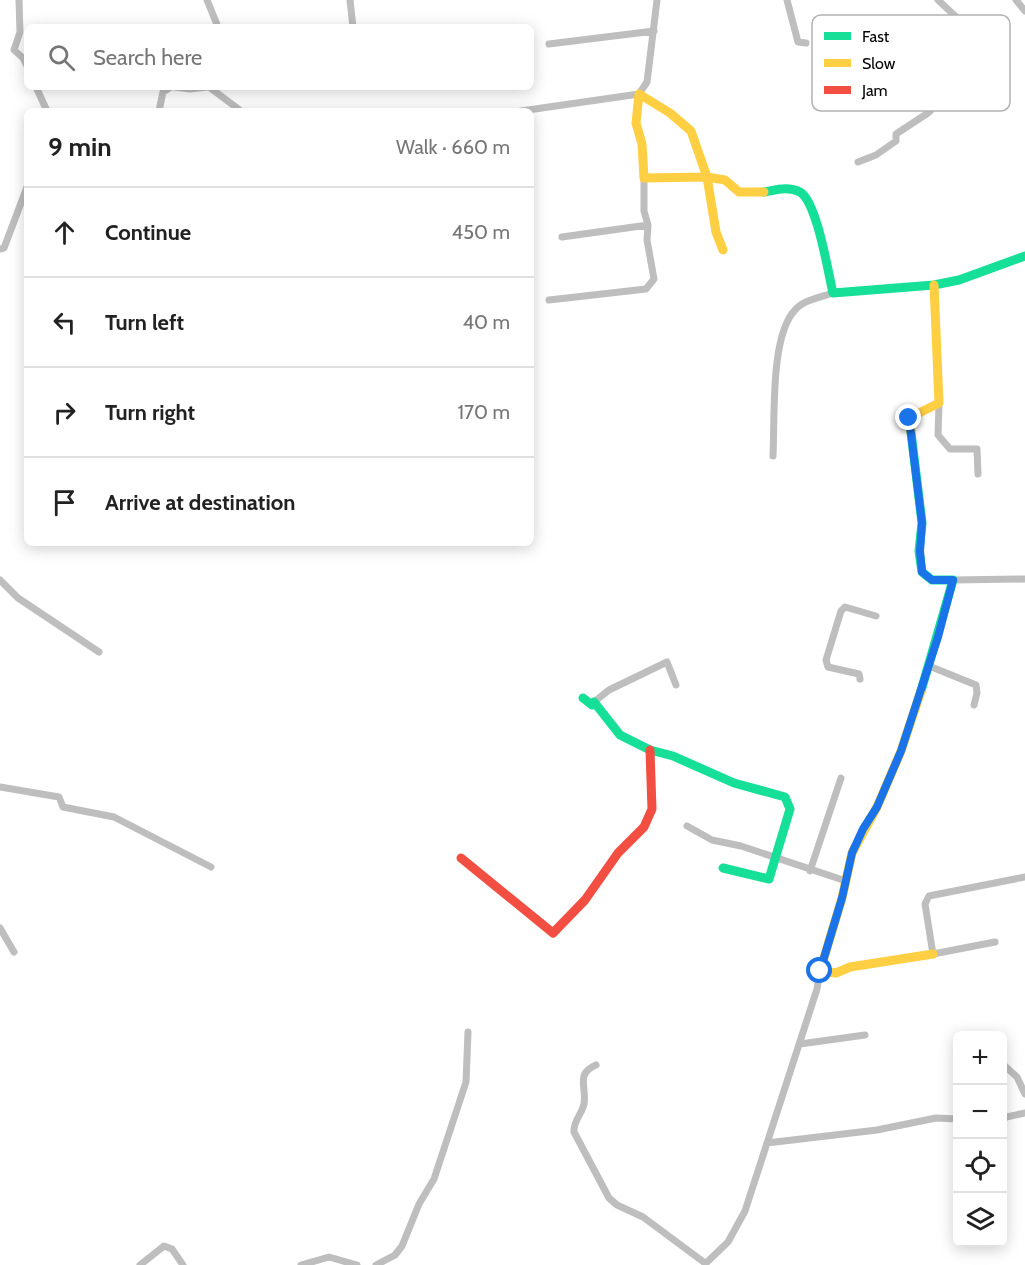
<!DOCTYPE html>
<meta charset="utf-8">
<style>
body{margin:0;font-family:Cabin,sans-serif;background:#f2f2f2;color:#222}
.controls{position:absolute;right:18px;bottom:18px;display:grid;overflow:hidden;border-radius:9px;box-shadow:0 3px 15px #0003}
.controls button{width:54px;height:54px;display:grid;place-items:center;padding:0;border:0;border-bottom:2px solid #e0e0e0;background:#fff;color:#222;font:30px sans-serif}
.stop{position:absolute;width:18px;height:18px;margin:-14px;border:4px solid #1a73e8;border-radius:50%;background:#fff}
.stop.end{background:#1a73e8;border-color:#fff;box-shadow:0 2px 6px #0008}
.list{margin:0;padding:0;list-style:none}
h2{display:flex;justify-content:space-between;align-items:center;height:78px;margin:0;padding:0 24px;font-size:26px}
h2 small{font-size:20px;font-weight:400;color:#767676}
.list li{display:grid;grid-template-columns:39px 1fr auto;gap:18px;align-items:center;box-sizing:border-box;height:90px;padding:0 24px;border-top:2px solid #e0e0e0}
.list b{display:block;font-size:22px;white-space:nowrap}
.list em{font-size:20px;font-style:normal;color:#767676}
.icon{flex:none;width:33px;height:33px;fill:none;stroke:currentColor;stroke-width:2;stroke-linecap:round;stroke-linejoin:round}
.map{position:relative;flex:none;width:1025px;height:1265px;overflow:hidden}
.search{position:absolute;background:#fff;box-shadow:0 3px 15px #0003;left:24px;top:24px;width:510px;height:66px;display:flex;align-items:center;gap:15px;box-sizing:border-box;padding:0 21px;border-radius:9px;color:#767676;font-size:22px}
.panel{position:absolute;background:#fff;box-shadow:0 3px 15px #0003;left:24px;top:108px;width:510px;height:438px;border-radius:9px}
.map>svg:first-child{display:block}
</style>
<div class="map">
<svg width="1025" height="1265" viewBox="0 0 1025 1265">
<rect width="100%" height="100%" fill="#fff"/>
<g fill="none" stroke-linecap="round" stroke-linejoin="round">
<!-- street -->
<path stroke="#bebebe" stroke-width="7" d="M19 0 20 32 14 50 23 58 27 66
M207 0 218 27
M350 0 353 27
M787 0 798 42 806 43
M938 0 986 45 993 60 986 67 1002 103
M1016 0 1025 11
M549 44 654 31
M36 87 47 111
M175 87 190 89 207 87
M209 87 241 111
M159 111 163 92 171 87
M521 111 639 94 647 82 657 0
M858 162 876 155 896 141V134L928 113 962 79 986 67
M562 237 648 225
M0 249 4 248 27 187
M549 300 646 289 654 279 647 240 648 225 644 211V178
M939 403 938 435 950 449H977L978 474
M773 456C775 419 770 336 795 310 803 300 821 297 833 293
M0 580 18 598 99 652
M953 580 1025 579
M929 666 976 685 977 693 974 705
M860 679 859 674 828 667 826 660 841 611 845 607 876 616
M594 702 609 690 667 662 676 685
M0 787 59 797 63 807 114 817 211 867
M687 826 712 840 741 846 846 881
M810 871 841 778
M0 928 14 952
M995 942 933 954 925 904 929 896 1025 877
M800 1044 865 1035
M596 1065C575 1074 587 1087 584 1104 582 1114 573 1121 574 1132L609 1198 617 1205 643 1217 705 1263
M1005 1066 1017 1077 1025 1094
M1002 1118 1025 1113
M767 1143 877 1130 936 1118 958 1119
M140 1265 164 1246 172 1249 183 1265
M301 1265 329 1257 357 1265
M376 1265 395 1255 402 1246 419 1204 434 1179 466 1082 468 1032
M704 1265 728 1242 745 1211 817 989 820 971"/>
<!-- fast -->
<path stroke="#16e098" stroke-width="9" d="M764 192C776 190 788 186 800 192 817 202 828 272 833 293L934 285 959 280 1025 256
M911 432 922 523 919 551 922 572 932 580H953L921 691
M583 698 592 705 594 702 620 735 650 750 673 756 734 783 785 797 790 809 769 879 723 868"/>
<!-- slow -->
<path stroke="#ffcf43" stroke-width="9" d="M723 250 716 232 707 177 644 178 642 144 636 123 639 94 670 113 691 131 707 177 725 180 739 192H764
M911 432 909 418 939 403 934 285
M921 691 901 751 877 807 852 853 842 898 820 971 836 973 850 967 933 954"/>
<!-- jam -->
<path stroke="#f24e42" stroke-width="9" d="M461 858 553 933 585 900 618 853 644 827 652 809 650 750"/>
</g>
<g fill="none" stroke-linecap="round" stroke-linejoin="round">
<!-- route -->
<path stroke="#1a73e8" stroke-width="8" d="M820 971 842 898 852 853 863 829 877 807 901 751 938 637 953 580H932L922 572 920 551 922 523 909 418"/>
</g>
<!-- legend -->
<rect x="812" y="15" width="198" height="96" rx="9" fill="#fff" stroke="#b2b2b2" stroke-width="1.5"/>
<rect x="824" y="32" width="27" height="8" fill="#16e098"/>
<rect x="824" y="59" width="27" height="8" fill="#ffcf43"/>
<rect x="824" y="86" width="27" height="8" fill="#f24e42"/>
<g font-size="16" fill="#000">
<text x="862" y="42">Fast</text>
<text x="862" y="69">Slow</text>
<text x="862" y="96">Jam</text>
</g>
</svg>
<div class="controls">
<button>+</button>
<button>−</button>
<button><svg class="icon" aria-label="locate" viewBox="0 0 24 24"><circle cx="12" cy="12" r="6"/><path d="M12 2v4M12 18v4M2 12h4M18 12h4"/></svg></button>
<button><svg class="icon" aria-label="layers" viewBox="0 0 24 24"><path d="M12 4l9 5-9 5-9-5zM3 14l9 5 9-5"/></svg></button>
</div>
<div class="stop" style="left:820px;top:971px"></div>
<div class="stop end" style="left:909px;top:418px"></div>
<div class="search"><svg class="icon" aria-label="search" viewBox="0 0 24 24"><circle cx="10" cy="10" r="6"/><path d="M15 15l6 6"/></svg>Search here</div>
<section class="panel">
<h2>9 min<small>Walk · 660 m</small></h2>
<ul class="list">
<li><svg class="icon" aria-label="ahead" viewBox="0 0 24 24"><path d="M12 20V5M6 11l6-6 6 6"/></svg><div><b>Continue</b></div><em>450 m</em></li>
<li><svg class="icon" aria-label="left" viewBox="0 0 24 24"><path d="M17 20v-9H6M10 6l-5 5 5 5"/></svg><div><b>Turn left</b></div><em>40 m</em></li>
<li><svg class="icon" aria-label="right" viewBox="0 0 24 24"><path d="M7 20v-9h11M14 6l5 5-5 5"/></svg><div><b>Turn right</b></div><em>170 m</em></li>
<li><svg class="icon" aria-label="arrive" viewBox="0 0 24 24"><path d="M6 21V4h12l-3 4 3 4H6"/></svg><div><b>Arrive at destination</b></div></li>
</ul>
</section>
</div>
